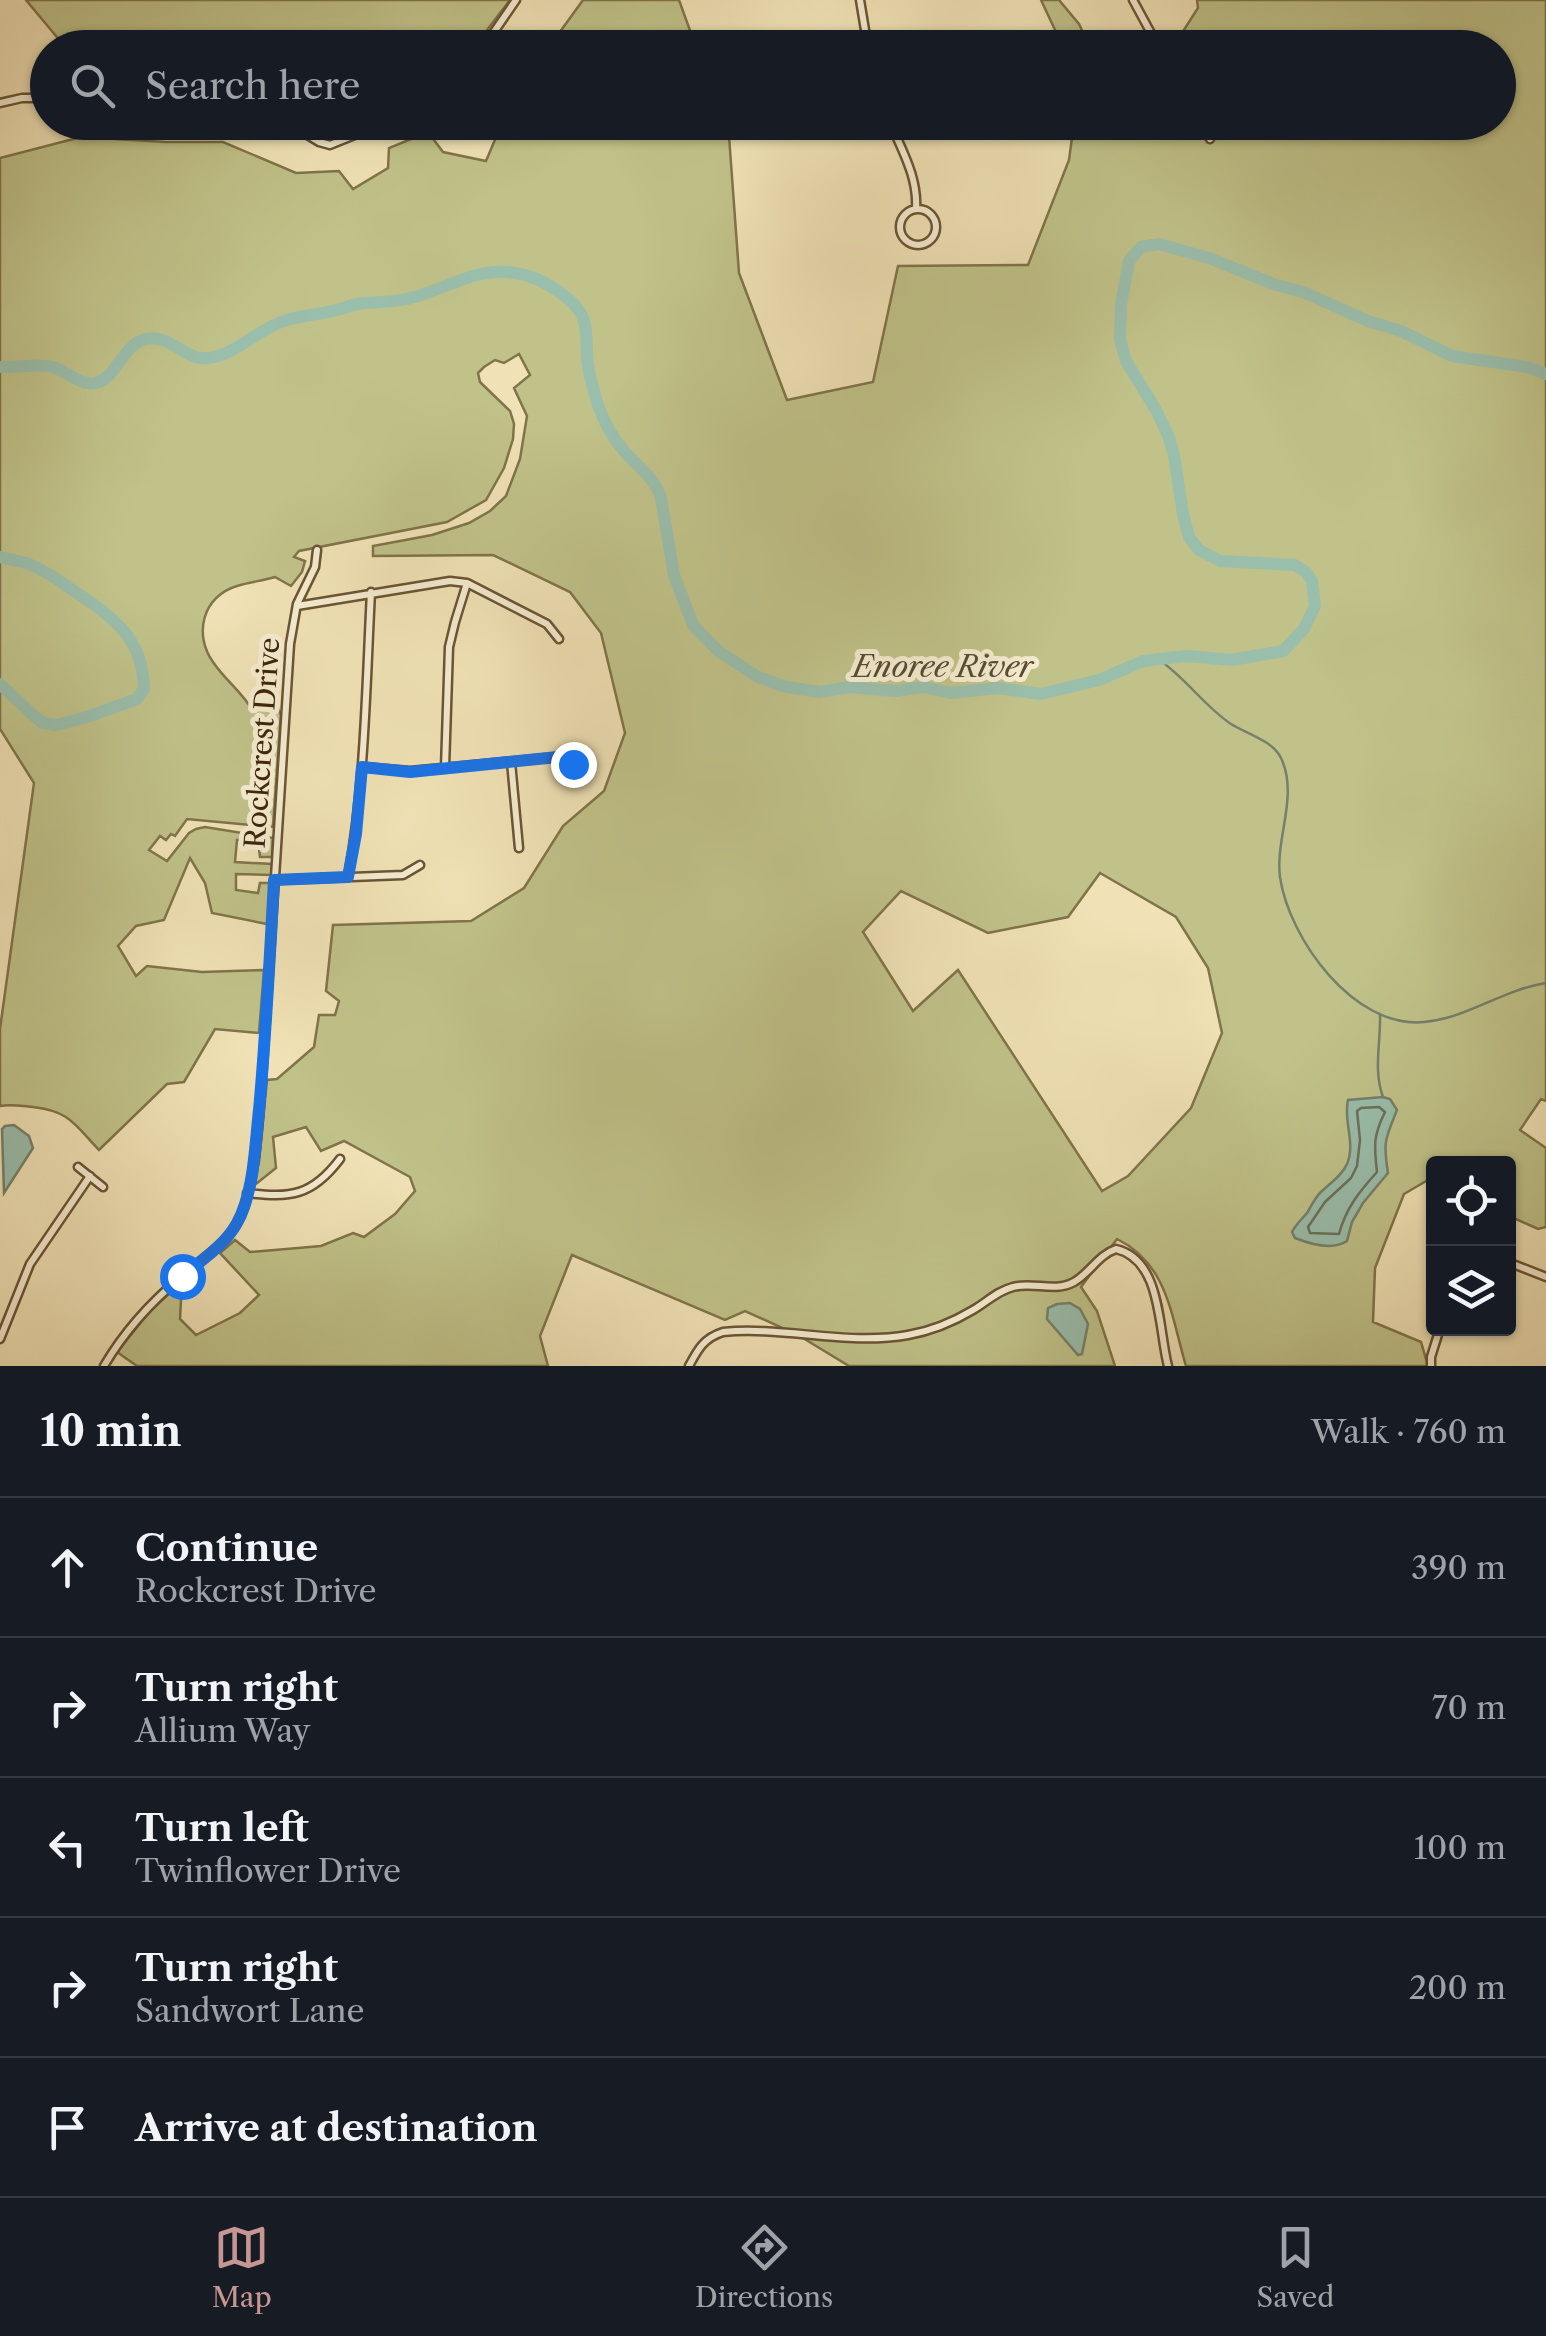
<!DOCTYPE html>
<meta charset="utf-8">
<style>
body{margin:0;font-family:"Libre Caslon Text",serif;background:#242831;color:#f1f3f6}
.controls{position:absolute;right:30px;bottom:30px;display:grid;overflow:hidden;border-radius:10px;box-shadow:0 2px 8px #0004}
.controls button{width:90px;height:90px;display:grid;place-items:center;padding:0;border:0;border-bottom:2px solid #363941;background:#171b24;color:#f1f3f6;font:50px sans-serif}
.stop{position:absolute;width:30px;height:30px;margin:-22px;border:8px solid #1a73e8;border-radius:50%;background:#fff}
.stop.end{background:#1a73e8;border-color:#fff;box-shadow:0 2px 10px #0008}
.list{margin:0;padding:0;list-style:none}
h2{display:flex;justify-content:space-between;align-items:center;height:130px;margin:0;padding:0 40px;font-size:42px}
h2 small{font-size:32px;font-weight:400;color:#9ea1a6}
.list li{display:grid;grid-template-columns:65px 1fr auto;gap:30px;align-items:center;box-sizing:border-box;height:140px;padding:0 40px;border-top:2px solid #363941}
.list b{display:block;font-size:38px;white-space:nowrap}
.list p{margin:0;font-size:32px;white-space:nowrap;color:#9ea1a6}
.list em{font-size:32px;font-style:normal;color:#9ea1a6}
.icon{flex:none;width:55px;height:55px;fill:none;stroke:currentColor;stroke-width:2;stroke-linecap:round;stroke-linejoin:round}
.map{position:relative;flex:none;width:1546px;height:1366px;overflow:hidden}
.search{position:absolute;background:#171b24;box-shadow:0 2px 8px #0004;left:30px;right:30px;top:30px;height:110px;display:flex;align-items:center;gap:25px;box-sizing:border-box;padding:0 35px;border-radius:55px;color:#9ea1a6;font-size:38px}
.sheet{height:830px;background:#171b24}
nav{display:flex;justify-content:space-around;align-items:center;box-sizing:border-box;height:140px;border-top:2px solid #363941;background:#171b24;font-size:28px;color:#9ea1a6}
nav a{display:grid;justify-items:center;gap:5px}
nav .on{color:#c59692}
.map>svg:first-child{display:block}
</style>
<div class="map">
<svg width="1546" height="1366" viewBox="0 0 1546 1366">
<rect width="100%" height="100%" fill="#f0e2b6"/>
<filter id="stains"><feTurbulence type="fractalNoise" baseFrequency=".002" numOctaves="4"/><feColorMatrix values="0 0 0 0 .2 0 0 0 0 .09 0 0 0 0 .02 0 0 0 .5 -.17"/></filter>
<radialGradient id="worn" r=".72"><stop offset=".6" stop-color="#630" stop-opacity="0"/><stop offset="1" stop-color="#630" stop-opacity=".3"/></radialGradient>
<!-- green -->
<path fill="#c0c289" stroke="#80744a" stroke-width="2.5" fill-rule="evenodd" d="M26 0H510L474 47 66 48Z
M583 0H679L696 47H549Z
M1041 0H1059L1079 24 1090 47H1063Z
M1197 0H1546V1101L1541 1099 1520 1130 1546 1148V1227L1538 1229 1509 1216 1508 1164H1434L1433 1177 1404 1194 1375 1268 1373 1322 1421 1342 1428 1366H1186C1171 1316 1168 1264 1117 1239L1081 1287 1097 1311 1115 1366H849L798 1335 745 1311 725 1320 572 1255 540 1336 548 1366H137L117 1352 150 1311 182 1282 180 1319 196 1335 240 1313 259 1295 220 1253 235 1240 250 1252 321 1246 353 1233 364 1237 395 1214 415 1191 410 1177 344 1141 321 1151 306 1127 273 1137 276 1168 256 1184 254 1178 259 1162 267 1080 277 1079 314 1047 319 1015H335L339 1001 326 991 333 925 471 921 524 888 563 826 604 791 625 733 601 633 570 592 493 555 373 556V546L432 535 469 523 490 511 506 496 520 459 527 416 514 388 530 375 519 354 504 363 495 360 484 367 478 373 480 382 510 411 514 424 513 439 504 468 486 500 447 522 299 551 294 557 305 561 302 572 291 586 275 577C262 581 249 582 237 586 203 596 193 634 213 662 225 680 242 692 253 711L275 701 281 715 273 827 187 819 175 836 171 834 166 840 160 836 149 850 167 861 189 833 196 829 205 827 273 838 272 857H260L258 840H237L235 862 272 864 271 875 236 874V890L258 893 260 883H271L267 924 212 913 205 883 190 858 164 920 136 926 118 946 136 976 147 966 202 972 264 970 259 1033 215 1029 184 1082 167 1084 99 1150C75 1125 70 1111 33 1107 22 1106 11 1104 0 1106V1029L34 783 0 729V158L81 137 166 142H223L296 173 339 171 353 189 388 168 389 148 428 132 443 152 486 161 502 123H724L729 136 739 273 787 400 873 382 898 266 1028 265 1069 160 1074 123 1498 122V48L1173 47 1198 8ZM1100 873 1176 917 1208 968 1222 1033 1191 1108 1128 1176 1102 1191 958 970 913 1011 863 932 901 891 988 933 1068 917Z"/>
<!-- water -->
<path fill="#9abeac" stroke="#76816b" stroke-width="2.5" d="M1383 1097 1390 1099 1397 1110C1385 1140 1383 1141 1388 1173L1363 1203 1352 1222 1347 1241C1332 1251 1310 1244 1295 1238L1292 1232C1296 1224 1301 1220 1307 1213 1311 1207 1314 1199 1320 1193 1329 1184 1342 1176 1347 1164 1356 1143 1343 1121 1348 1100Z
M14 1125 29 1136 33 1148 4 1193 2 1129 5 1126Z
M1070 1303 1080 1309 1088 1324 1082 1354 1078 1355 1047 1319 1048 1308 1057 1304Z"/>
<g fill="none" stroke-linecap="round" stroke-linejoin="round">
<!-- shore -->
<path stroke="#6c725b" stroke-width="2.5" d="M1379 1107 1385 1112C1373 1136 1374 1146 1377 1172 1359 1192 1346 1208 1339 1234L1310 1233 1308 1227 1325 1202 1351 1178 1357 1166 1360 1140 1357 1111 1361 1108Z"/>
<!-- stream -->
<path stroke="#76816b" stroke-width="2.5" d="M1158 659C1185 677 1204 706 1231 724 1247 734 1272 740 1281 758 1299 796 1275 838 1280 877 1289 939 1354 1029 1424 1022 1468 1018 1502 990 1546 983
M1380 1014C1381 1042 1373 1070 1383 1097"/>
<!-- river -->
<path stroke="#9abeac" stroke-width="12" d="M0 367C18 368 36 363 53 367 66 371 81 386 95 383 118 378 122 344 146 339 169 333 186 362 209 358 237 354 258 329 284 321 300 315 319 315 336 310 343 309 351 305 358 304 376 301 394 303 411 298 443 290 472 270 506 272 526 273 546 282 562 294 587 312 586 324 587 353 587 370 593 388 598 405 604 422 612 437 624 451 637 466 655 478 661 498L674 575 693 625 718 651 758 677 786 687 820 692 849 687 895 691 924 687 951 693 997 688 1041 694 1099 680 1143 661 1186 656 1232 660 1283 651 1304 629 1315 606 1312 581 1306 572 1295 565 1220 561 1199 550 1189 537 1183 514 1174 455 1168 435 1156 410 1126 361 1120 339 1121 304 1129 261 1141 247 1159 244 1209 258 1273 284 1303 292 1368 321 1401 331 1452 356 1527 367 1546 374
M0 557C10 560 22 561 31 565 52 573 68 588 86 599 121 623 143 644 144 689L137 699 87 717 56 725 43 723 34 716 0 684"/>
<defs>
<path id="street" d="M860 0 868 48
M1133 0 1159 48
M483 48 516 0
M0 103 22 98H48
M286 122 319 142 330 145 387 122
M890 122C902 151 918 177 916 209
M1201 122 1210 139
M900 227a18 18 0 1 1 36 0a18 18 0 1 1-36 0Z
M297 606 450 581 467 583 547 624 559 639
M511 762 519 848
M362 767 410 771 558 757 573 764
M445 768 449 647 455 622 467 583
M348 877C365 783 366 687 371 592
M275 880 403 875 420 865
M78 1167 103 1187
M247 1193C291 1198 312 1196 340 1159
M1508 1262 1546 1277
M0 1339 30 1264 90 1176
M104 1366C124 1332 150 1303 180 1278 199 1261 223 1247 236 1225 257 1189 258 1121 262 1080L290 644 297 604 315 567 317 550
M689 1366C698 1349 704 1338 723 1332 784 1326 847 1346 908 1335 931 1331 953 1322 973 1310 987 1302 997 1291 1013 1287 1033 1281 1054 1293 1074 1282 1090 1273 1098 1255 1116 1249 1162 1260 1158 1328 1168 1366
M1431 1366V1357L1440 1328"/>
</defs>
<!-- street casing -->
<use href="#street" stroke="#6b5535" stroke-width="11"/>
<!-- street -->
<use href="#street" stroke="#f5ecd0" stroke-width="6"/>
</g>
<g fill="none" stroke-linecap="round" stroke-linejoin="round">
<!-- route -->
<path stroke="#1a73e8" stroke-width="12" d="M182 1276C202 1260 225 1245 237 1223 254 1193 255 1145 259 1110 266 1034 270 957 274 880L348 877 356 834 362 767 410 772 558 757 573 764"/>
</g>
<g text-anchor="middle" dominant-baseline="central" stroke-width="10" stroke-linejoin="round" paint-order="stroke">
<!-- street labels -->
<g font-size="28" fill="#3f260a" stroke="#f5ecd0">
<text transform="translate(262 743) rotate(-86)">Rockcrest Drive</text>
</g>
<!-- water labels -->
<g font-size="30" font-style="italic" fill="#564c32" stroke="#f5ecd0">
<text x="943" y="666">Enoree River</text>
</g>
</g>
<rect width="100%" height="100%" filter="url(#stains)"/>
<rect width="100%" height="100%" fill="url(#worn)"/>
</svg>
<div class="controls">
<button><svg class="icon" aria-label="locate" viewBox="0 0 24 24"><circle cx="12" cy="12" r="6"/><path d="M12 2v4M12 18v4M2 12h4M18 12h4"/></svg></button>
<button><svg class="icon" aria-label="layers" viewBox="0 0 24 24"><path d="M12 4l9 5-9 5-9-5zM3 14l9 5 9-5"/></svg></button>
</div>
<div class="stop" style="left:182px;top:1276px"></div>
<div class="stop end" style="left:573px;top:764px"></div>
<div class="search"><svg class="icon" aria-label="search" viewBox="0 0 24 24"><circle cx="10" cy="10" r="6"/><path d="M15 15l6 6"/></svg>Search here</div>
</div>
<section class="sheet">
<h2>10 min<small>Walk · 760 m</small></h2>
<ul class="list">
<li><svg class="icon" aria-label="ahead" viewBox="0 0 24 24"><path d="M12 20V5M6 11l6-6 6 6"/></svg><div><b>Continue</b><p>Rockcrest Drive</p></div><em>390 m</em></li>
<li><svg class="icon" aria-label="right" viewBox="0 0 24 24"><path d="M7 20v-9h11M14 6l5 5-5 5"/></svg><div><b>Turn right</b><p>Allium Way</p></div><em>70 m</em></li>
<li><svg class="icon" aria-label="left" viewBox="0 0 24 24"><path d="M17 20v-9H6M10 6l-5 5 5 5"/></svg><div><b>Turn left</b><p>Twinflower Drive</p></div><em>100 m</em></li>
<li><svg class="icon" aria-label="right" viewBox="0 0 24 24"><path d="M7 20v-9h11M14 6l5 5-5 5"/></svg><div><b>Turn right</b><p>Sandwort Lane</p></div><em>200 m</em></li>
<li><svg class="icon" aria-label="arrive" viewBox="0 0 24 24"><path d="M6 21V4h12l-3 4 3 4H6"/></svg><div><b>Arrive at destination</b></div></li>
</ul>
</section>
<nav>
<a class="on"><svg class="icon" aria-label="map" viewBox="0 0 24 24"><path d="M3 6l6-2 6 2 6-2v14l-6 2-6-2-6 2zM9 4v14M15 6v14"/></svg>Map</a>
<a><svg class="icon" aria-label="directions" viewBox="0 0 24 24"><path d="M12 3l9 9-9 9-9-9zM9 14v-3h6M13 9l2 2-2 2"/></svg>Directions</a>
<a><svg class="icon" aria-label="saved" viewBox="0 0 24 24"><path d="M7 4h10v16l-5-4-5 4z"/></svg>Saved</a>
</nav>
